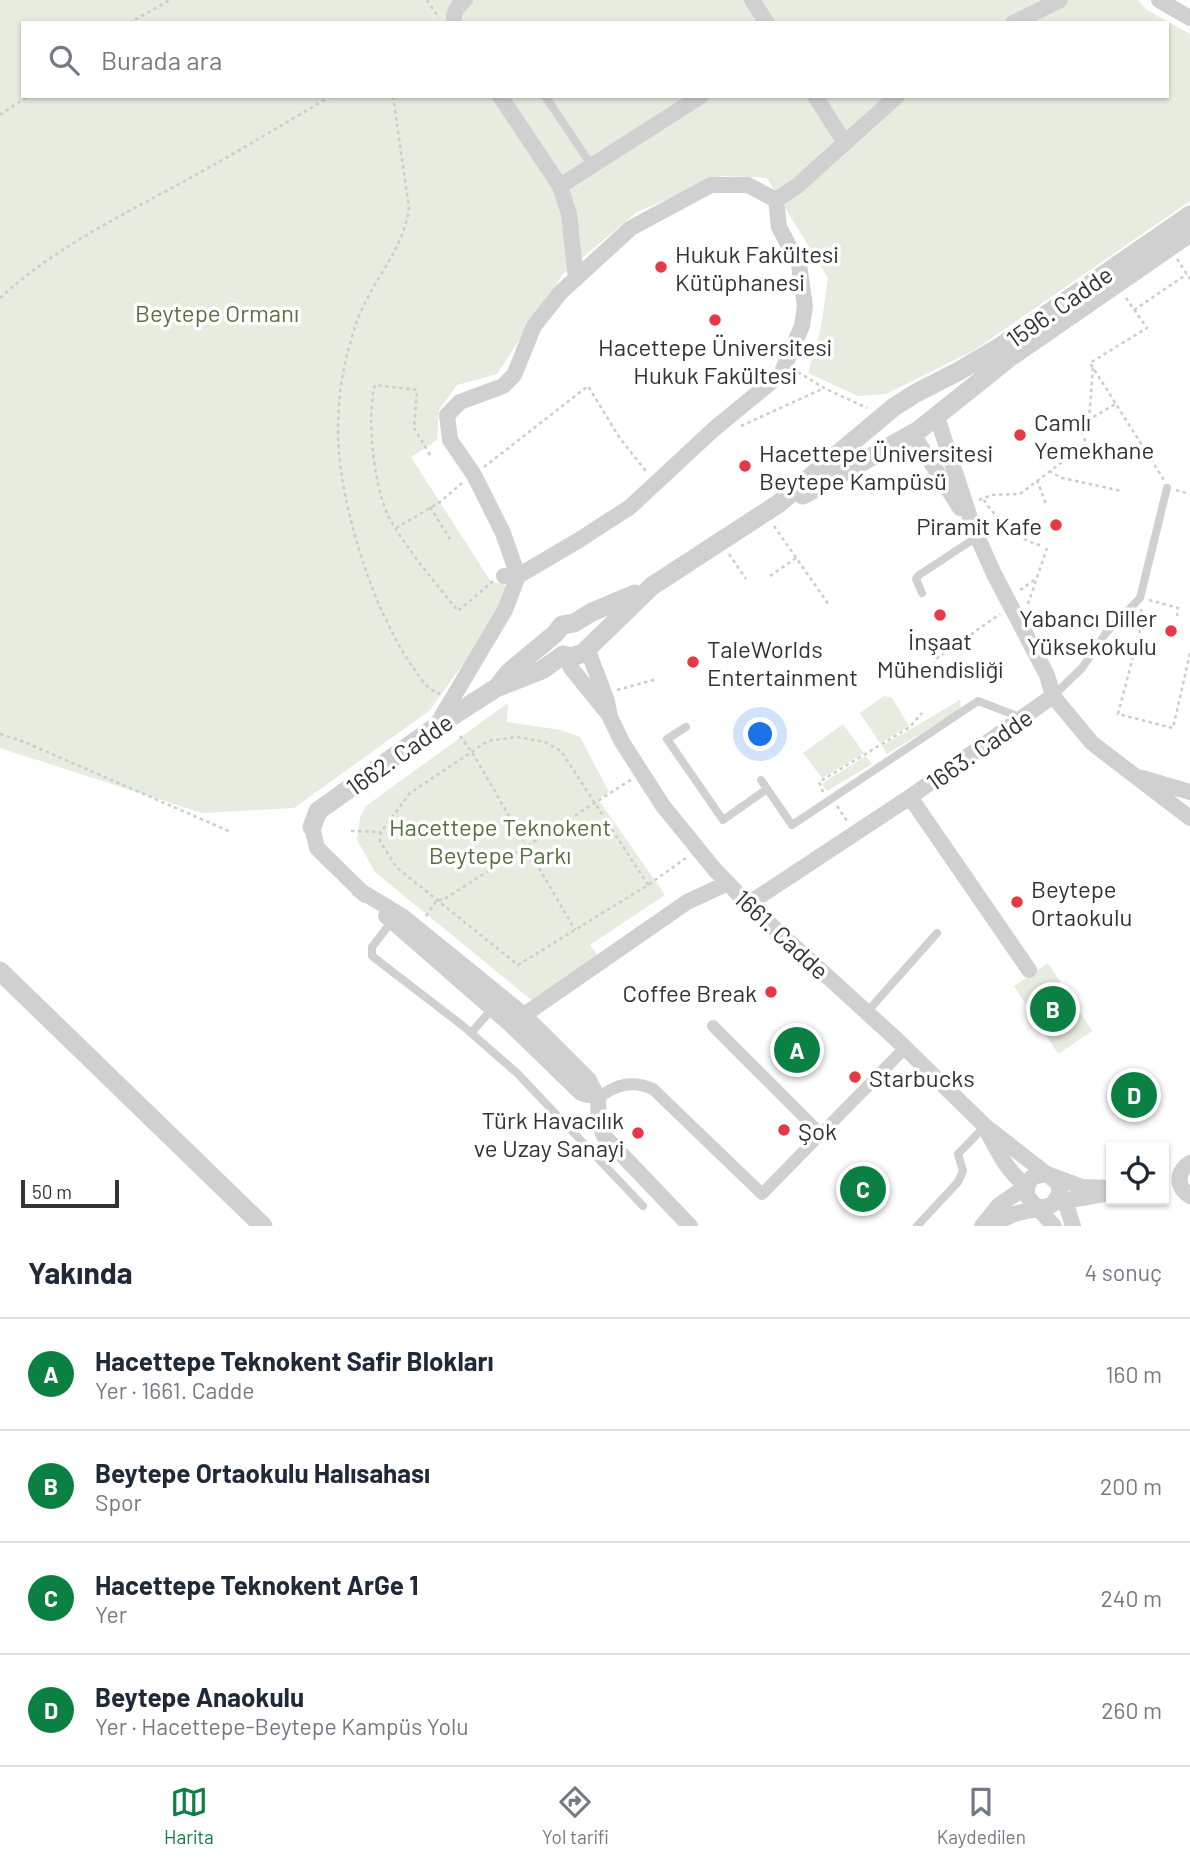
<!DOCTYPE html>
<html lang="tr">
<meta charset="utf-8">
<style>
body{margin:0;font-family:Barlow,sans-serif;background:#f6f6f7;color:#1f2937}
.controls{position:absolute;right:21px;bottom:21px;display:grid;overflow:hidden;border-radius:0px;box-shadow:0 2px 5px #0004}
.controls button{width:63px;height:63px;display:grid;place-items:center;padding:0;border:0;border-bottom:2px solid #e0e1e3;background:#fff;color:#1f2937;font:35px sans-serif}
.scale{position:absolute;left:21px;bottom:18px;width:98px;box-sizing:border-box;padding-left:7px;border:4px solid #333;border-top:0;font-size:19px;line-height:24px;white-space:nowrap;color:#333;-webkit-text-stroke:5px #fff;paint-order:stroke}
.you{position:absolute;left:761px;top:735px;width:24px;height:24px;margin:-18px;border:5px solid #fff;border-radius:50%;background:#1a73e8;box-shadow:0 0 0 10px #1a73e833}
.badge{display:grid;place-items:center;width:46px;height:46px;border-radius:50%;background:#0b8043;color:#fff;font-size:23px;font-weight:700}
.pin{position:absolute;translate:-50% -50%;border:4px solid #fff;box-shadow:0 2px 7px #0006}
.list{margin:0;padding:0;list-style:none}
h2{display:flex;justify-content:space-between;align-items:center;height:91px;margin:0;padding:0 28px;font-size:30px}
h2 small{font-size:23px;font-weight:400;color:#747a83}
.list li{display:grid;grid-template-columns:46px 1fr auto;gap:21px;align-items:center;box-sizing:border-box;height:112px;padding:0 28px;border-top:2px solid #e0e1e3}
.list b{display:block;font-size:26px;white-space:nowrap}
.list p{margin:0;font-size:23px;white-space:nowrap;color:#747a83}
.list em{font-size:23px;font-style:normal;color:#747a83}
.icon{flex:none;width:38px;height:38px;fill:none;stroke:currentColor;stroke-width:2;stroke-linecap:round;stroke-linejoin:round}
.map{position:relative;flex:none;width:1190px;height:1226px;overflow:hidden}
.search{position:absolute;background:#fff;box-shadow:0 2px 5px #0004;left:21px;right:21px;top:21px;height:77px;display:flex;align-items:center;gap:18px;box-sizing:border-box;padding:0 24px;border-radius:0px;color:#747a83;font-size:26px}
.sheet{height:539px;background:#fff}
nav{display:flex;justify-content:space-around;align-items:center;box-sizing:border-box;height:98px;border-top:2px solid #e0e1e3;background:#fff;font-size:19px;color:#747a83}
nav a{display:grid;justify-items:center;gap:4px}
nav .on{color:#0b8043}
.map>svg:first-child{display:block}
</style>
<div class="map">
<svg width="1190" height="1226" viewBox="0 0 1190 1226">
<rect width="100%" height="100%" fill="#fff"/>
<!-- green -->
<path fill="#e6ecdf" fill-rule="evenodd" d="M0 0H1138L1147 10 1190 34V201L973 351 886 394 858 396 808 373 821 327 828 278 767 178 722 176 637 212 563 274 497 374 457 385 439 410 437 440 411 457 491 582 499 583 504 579 507 593 483 637 429 711 294 808 202 813 0 748ZM23 23H1167V96H23Z
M884 696 892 698 909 726 880 743 860 713Z
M960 700 961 709 887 754 882 746Z
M508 703 507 722 561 730 580 737 609 792 598 799 665 895 590 945 600 959 535 1003 375 872 357 840 360 818 366 806Z
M843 724 864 753 822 778 803 753Z
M866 756 872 764 827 791 822 784 824 782Z
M1048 963 1092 1031 1058 1054 1014 986Z"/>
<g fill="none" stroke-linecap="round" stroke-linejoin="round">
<!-- path -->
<path stroke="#cdcdcd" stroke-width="2.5" stroke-dasharray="3.5 3.5" stroke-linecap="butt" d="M427 0 439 18
M129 23 170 0
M393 96 409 208C404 247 378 274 362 309 357 320 353 332 350 344 341 374 338 402 338 433 339 504 373 611 414 669 418 674 422 682 427 686 430 689 436 692 440 694
M0 115 28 96
M1177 259 1190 279
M772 262 779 256
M0 298C53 249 117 218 179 184 231 156 280 126 331 96
M1126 298 1147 328 1090 363 1164 480
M1134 310 1187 274
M798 372 824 388 867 408
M1089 420 1093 367
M741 426 824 388
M430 455 414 428 417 390 375 385C366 416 374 491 390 519 407 550 436 583 458 611L493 581
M484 467 588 386 619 437 645 470 649 471
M1049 471 1062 478 1122 491
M1037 480 1046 504
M1176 490 1190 494
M979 500 992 495 1020 494 1083 446 1085 440 1078 426 1117 403
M984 500C993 516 1021 542 1040 545
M430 507 450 539
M774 526 829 605
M396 528 440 502 462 483
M729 554 746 579
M770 576 796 558
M1020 590 1034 580
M1149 600 1178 608 1177 616
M1028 604 1047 548
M1141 609 1143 619 1118 714 1173 728 1190 653
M932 672 936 659 1000 614
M617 690 657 679
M0 734 22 741 231 832
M460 736 472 752 575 930
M823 792 819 782 910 727 922 713
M837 806 847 821
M351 831 381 832
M648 885 561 751 545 742 517 737 488 741 410 793 381 832 380 841 396 867 518 965 648 885 686 858
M426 916 437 900H443L632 779"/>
<!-- service -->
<path stroke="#d0d0d0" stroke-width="8" d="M545 96 592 166
M922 593 916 579 919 575 977 537
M1053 696 1082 668 1106 633 1140 598 1167 488
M686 727 667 739 723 820 767 789
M761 780 792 825 978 701 1020 717
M392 921 372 947V956L463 1026 517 1073 643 1206
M867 1012 937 933
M471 1033 492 1009
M917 1226 958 1182 963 1171 958 1154 985 1126"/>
<!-- pedestrian -->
<path stroke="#d0d0d0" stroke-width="12" d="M713 1026 821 1134
M598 1098C617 1084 632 1080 653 1089L762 1194 905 1048"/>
<!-- minor -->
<path stroke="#d0d0d0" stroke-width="16" d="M752 0 767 23
M1159 0 1190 18
M454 23C453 12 457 6 465 0
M1013 23 1060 0
M500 96 560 186 569 214 576 279
M815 96 845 143
M560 186 701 96
M776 200 797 186 897 96
M937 417 973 527 994 574 1047 675 1053 696 1092 743 1190 818
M913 434 960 508
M587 648 607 701 610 717 622 742 663 806 715 870 748 904 896 1039 985 1126 1058 1183 1060 1193 1052 1205 1014 1214 989 1226
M566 656 571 668 609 715
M436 726 505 610 518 576 503 533 474 475 450 440 447 415 460 402 503 386 514 375 534 326 561 292 631 228 711 185H748L776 200 779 227 799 265 805 306 802 326 781 374 714 429 630 507 579 540 518 576H504
M1142 778 1190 792
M910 797 1029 970
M312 827 317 848 365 895
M359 890 402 916 524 1015 589 1080 598 1098 599 1122 604 1136 690 1226
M748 904 910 797 1053 696
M386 916 511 1025 581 1093 587 1095 595 1092
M524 1015 687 902 728 883
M986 1129C997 1150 1007 1172 1027 1186
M1190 1163C1176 1172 1176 1187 1190 1196
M1058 1198 1070 1200 1104 1194
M1058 1198 1067 1207 1073 1226
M982 1226 999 1205 1027 1186
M1054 1226 1027 1196V1186L1032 1177 1047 1174 1082 1187 1111 1188"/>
<!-- tertiary -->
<path stroke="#d0d0d0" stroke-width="19" d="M803 495 919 430 1009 358 1190 233
M563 655 572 657 583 653 652 586 778 504 894 407 916 393 959 371 998 348 1190 215
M498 686 509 672 555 634 562 625 574 623 592 612 635 594
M312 827 318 811 434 728 496 688 542 670 563 655
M0 971 263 1226"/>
</g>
<!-- markers -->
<g fill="#e63946" stroke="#fff" stroke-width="2.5">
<circle cx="661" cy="267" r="7"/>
<circle cx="715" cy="320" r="7"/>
<circle cx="1020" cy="435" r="7"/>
<circle cx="745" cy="466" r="7"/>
<circle cx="1056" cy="525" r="7"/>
<circle cx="940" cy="615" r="7"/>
<circle cx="1171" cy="631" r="7"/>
<circle cx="693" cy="662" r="7"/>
<circle cx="1017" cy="902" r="7"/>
<circle cx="771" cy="992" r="7"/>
<circle cx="855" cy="1077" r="7"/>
<circle cx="784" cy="1130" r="7"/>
<circle cx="638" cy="1133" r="7"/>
</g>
<g text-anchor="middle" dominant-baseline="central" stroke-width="7" stroke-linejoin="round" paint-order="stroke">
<!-- poi labels -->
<g font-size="24" fill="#333" stroke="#fff" text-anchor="start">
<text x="675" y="253">Hukuk Fakültesi<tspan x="675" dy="28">Kütüphanesi</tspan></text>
<text x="715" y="346" text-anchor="middle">Hacettepe Üniversitesi<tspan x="715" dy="28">Hukuk Fakültesi</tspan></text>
<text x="1034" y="421">Camlı<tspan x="1034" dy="28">Yemekhane</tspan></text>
<text x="759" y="452">Hacettepe Üniversitesi<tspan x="759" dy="28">Beytepe Kampüsü</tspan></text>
<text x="1042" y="525" text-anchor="end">Piramit Kafe</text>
<text x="1157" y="617" text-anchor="end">Yabancı Diller<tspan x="1157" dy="28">Yüksekokulu</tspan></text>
<text x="940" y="640" text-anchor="middle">İnşaat<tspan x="940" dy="28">Mühendisliği</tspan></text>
<text x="707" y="648">TaleWorlds<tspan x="707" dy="28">Entertainment</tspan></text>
<text x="1031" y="888">Beytepe<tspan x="1031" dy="28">Ortaokulu</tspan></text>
<text x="757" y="992" text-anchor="end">Coffee Break</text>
<text x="869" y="1077">Starbucks</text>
<text x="624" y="1119" text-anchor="end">Türk Havacılık<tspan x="624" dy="28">ve Uzay Sanayi</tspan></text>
<text x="798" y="1130">Şok</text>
</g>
<!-- street labels -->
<g font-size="24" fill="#333" stroke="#fff">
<text transform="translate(1059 306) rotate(-35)">1596. Cadde</text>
<text transform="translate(979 749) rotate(-35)">1663. Cadde</text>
<text transform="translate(399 754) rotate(-35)">1662. Cadde</text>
<text transform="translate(782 934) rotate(43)">1661. Cadde</text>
</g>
<!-- park labels -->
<g font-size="24" fill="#56703f" stroke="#fff">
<text x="217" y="312">Beytepe Ormanı</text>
<text x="500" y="826">Hacettepe Teknokent<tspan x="500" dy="28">Beytepe Parkı</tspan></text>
</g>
</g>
</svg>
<div class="controls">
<button><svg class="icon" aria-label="locate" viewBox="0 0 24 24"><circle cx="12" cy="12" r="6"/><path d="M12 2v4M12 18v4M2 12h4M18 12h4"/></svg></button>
</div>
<div class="scale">50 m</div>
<div class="you"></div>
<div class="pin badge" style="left:797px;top:1050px">A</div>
<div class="pin badge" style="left:1053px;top:1009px">B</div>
<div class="pin badge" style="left:863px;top:1189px">C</div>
<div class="pin badge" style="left:1134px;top:1095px">D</div>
<div class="search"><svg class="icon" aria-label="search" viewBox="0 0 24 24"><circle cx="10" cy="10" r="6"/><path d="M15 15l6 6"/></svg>Burada ara</div>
</div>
<section class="sheet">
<h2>Yakında<small>4 sonuç</small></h2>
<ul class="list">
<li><span class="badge">A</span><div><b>Hacettepe Teknokent Safir Blokları</b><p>Yer · 1661. Cadde</p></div><em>160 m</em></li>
<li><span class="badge">B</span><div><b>Beytepe Ortaokulu Halısahası</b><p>Spor</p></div><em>200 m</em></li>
<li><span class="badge">C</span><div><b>Hacettepe Teknokent ArGe 1</b><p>Yer</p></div><em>240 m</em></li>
<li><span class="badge">D</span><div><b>Beytepe Anaokulu</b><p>Yer · Hacettepe-Beytepe Kampüs Yolu</p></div><em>260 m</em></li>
</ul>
</section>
<nav>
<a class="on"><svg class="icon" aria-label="map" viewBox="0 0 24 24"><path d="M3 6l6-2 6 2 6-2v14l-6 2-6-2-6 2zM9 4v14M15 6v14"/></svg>Harita</a>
<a><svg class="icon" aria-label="directions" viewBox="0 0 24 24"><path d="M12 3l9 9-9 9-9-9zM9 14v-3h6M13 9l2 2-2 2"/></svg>Yol tarifi</a>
<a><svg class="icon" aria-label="saved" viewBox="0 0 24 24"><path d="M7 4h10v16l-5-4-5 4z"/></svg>Kaydedilen</a>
</nav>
